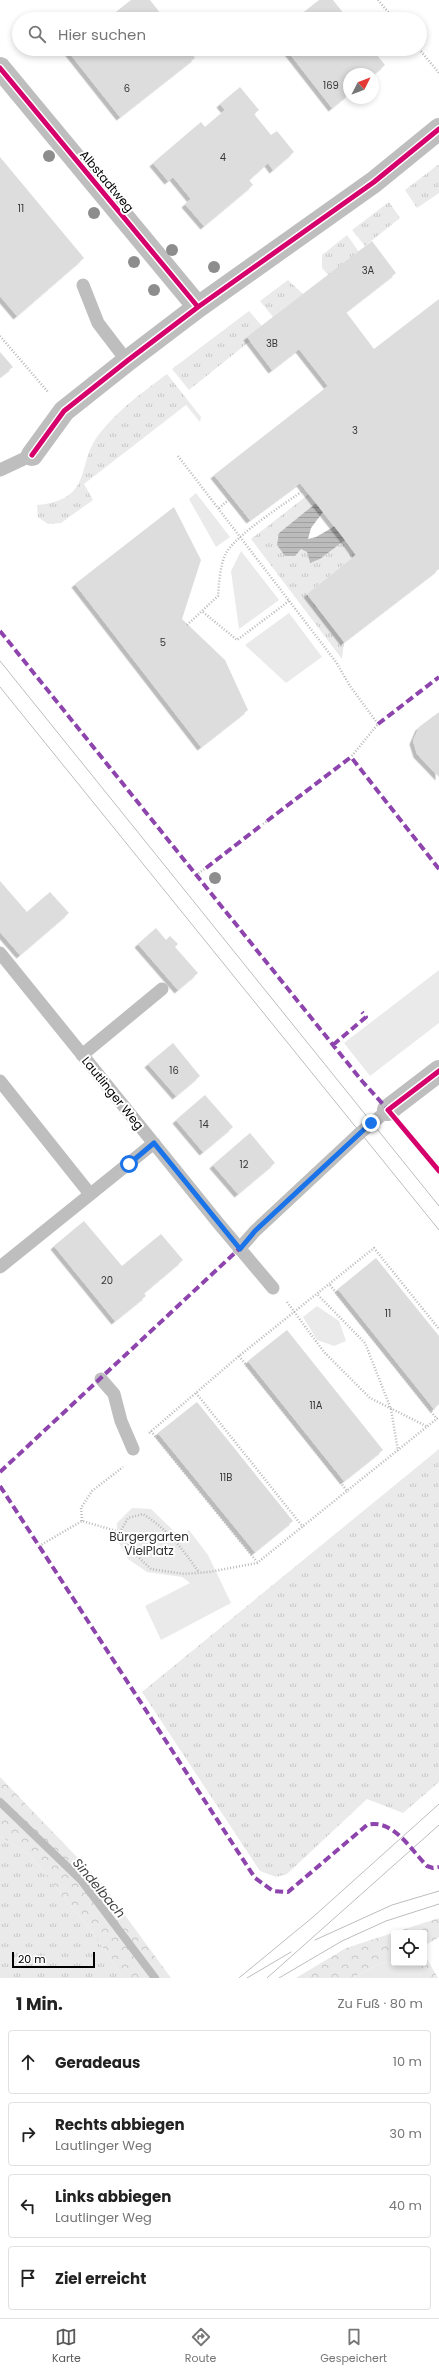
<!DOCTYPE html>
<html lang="de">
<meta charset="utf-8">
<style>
body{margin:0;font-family:Poppins,sans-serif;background:#f2f2f2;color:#222}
.controls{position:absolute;right:12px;bottom:12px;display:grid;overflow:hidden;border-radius:4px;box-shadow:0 2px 6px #0003}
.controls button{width:36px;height:36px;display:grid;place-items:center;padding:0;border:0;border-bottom:1px solid #e0e0e0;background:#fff;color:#222;font:20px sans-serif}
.compass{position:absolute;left:343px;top:68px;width:36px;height:36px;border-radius:50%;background:#fff;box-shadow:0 2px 6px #0003;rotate:48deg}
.scale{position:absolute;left:12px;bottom:10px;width:83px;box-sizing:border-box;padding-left:4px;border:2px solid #000;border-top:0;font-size:11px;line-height:14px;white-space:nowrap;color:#000;-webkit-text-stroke:3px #fff;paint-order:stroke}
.stop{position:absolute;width:12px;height:12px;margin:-9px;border:3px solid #1a73e8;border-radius:50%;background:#fff}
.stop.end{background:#1a73e8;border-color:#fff;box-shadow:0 1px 4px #0008}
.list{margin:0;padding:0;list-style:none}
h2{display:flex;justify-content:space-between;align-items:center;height:52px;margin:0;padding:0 16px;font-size:17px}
h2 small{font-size:13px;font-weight:400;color:#767676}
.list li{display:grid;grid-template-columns:26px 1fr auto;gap:12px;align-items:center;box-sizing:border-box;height:64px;margin:0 8px 8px;padding:0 8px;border:1px solid #e0e0e0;border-radius:4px}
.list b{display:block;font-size:15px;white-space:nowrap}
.list p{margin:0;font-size:13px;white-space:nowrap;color:#767676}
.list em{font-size:13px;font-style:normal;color:#767676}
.icon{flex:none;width:22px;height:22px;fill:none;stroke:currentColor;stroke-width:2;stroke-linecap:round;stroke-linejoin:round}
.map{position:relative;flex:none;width:439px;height:1978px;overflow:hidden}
.search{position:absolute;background:#fff;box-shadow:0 2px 6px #0003;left:12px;right:12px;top:12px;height:44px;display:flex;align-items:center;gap:10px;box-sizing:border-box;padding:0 14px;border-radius:22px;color:#767676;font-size:15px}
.sheet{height:340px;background:#fff}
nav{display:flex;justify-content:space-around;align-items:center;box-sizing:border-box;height:56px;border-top:1px solid #e0e0e0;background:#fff;font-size:11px;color:#767676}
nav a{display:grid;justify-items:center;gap:2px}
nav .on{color:#595959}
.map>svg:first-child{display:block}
</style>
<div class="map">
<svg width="439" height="1978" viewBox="0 0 439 1978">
<defs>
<pattern id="grass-tufts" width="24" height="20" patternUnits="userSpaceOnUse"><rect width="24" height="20" fill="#eaeaea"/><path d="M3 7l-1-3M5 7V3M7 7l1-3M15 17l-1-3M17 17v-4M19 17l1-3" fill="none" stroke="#c7c7c7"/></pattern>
<pattern id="forest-crowns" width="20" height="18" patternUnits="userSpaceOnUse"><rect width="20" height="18" fill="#eaeaea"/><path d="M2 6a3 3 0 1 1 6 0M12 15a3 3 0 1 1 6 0" fill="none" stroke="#c7c7c7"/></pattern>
<pattern id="water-rules" width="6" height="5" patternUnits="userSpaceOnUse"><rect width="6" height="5" fill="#bcbcbc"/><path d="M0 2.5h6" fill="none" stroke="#a0a0a0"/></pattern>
<filter id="shadow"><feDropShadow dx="-3.5" dy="3.5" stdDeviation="0" flood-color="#0004"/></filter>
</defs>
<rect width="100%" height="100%" fill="#fff"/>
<!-- grass -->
<path fill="url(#grass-tufts)" d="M439 164V193L417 208 405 190Z
M389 202 400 218 365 246 352 230Z
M347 235 359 252 328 275 322 268V255Z
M288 280 303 294 273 317 260 301Z
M249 311 262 326 248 337 250 341 189 390 172 369Z
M167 374 201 417 200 422 186 405 84 484 93 500 61 523 48 524 38 517 37 505C95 500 75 463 100 433 119 409 143 392 167 374Z
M309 494 316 503 279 533 307 552 310 563 320 559 345 540 356 555 307 594 344 642 342 659 251 539Z
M439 1449V1782L403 1813 367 1799 287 1874 276 1877 260 1871 142 1692Z
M0 1836 29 1854 94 1934 123 1978H0Z"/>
<!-- forest -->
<path fill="url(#forest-crowns)" d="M0 1777 100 1881 171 1978H123L94 1934 29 1854 0 1836Z
M439 1918V1937L424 1946V1933H394V1963H424V1954L438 1978H421L415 1965 383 1962 352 1978H296L346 1948Z"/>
<!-- green -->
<path fill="#eaeaea" d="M196 493 230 537 216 547 189 499Z
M241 551 279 600 239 629 231 571Z
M289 613 322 657 286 683 245 645Z
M439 970V1023L370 1076 344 1043Z
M317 1306 339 1321 346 1341 334 1346 317 1340 303 1317Z
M132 1508 151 1509 180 1537 189 1530 208 1555 231 1603 161 1640 145 1606 190 1583 182 1577 147 1572 128 1559 117 1539V1523Z
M383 1962 415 1965 421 1978H352Z"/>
<!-- water -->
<path fill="url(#water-rules)" d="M316 503 323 512 311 528 308 539 316 537 335 526 345 540 320 559 310 563 307 552 301 549 295 556H285L277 545 279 533Z"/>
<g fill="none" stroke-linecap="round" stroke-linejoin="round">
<!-- stream -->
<path stroke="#bcbcbc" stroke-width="8" d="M0 1802 81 1880 155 1978"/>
</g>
<!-- building -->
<path fill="#ddd" filter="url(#shadow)" d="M131 0H150L165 19H107Z
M319 0H333L348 19H295Z
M69 49H189L195 58 120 117 67 50Z
M286 49H372L385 65 373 75 349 74V94L332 108Z
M240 87 259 110 254 114 271 135 277 131 294 152 273 170 268 163 249 180 253 185 204 226 185 204 191 199 173 177 168 181 153 163 201 122 205 127 225 110 220 104Z
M0 157 84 258 17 316 0 296Z
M372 241 396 273 346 312 374 349 439 299V569L344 642 307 594 356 555 345 540 300 483 250 520 214 475 328 386 299 349 272 370 247 337Z
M0 352 13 367 0 377Z
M174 507 201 560 182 619 225 660 248 710 201 747 75 584Z
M439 712V777L417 754 413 741 419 727Z
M0 881 27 912 50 892 69 913 20 955 0 932Z
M156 928 166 940 170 936 178 944 175 947 198 973 178 990 138 944Z
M173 1043 200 1076 176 1096 148 1064Z
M205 1095 233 1127 203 1152 176 1120Z
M250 1133 275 1163 238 1194 213 1165Z
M84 1221 122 1266 161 1234 183 1260 144 1293 146 1296 115 1321 54 1246Z
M376 1258 439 1336V1404L434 1409 338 1289Z
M287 1330 383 1450 344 1481 248 1361Z
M197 1402 293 1521 255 1552 158 1433Z"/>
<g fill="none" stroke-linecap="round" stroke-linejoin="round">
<!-- path -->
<path stroke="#b8b8b8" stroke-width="2.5" stroke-dasharray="1 2" stroke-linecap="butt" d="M378 0 394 19
M419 49 439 73
M0 336 48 392
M178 456 336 662 350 686 378 724 351 757
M219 508 232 497
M203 612 237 640 289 601
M187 625 218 596C219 583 220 565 226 553 238 533 285 504 305 489
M263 824 267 821
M196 875 206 868
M330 1285 437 1419
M318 1295 365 1343 391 1409 398 1451
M287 1302 324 1352 370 1398 428 1427
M239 1356 348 1492
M196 1393 303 1527
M151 1431 257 1562
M149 1433 239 1356 374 1248 439 1329
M82 1521 81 1508 92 1491 123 1467
M39 1546 82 1521 120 1532
M198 1571C182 1548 167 1529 143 1514L128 1518 120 1532 134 1553 151 1569 184 1574 209 1572 257 1563 439 1417"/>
<!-- lane -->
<path stroke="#bebebe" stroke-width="13" d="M83 285 98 323 127 361
M0 470 32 455
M0 953 219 1224 273 1288
M82 1055 162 989
M0 1081 90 1194
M239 1249 255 1231 360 1133 388 1110
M0 1267 154 1143
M101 1379 114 1394 121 1421 133 1449"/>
<!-- street -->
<path stroke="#bebebe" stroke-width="22" d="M0 68 198 307
M32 455 64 411 127 361 198 307 374 182 439 129
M388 1110 439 1071"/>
<!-- tram -->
<path stroke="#bdbdbd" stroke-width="1" d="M0 661 439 1206
M0 687 439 1230
M315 1940 392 1905 439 1891
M239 1978 313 1917 439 1804
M247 1978 291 1952
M267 1978 439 1825
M279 1978 342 1941 386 1921 439 1904"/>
<!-- quiet -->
<path stroke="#8e44ad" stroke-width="4" stroke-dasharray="8 4" stroke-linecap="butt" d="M0 631 362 1081 390 1112
M378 724 439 677
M267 821 351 757 439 869
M206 868 263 824
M333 1045 366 1017 362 1012
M0 1472 239 1249
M0 1486 255 1878 273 1891 288 1892 367 1825C393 1818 411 1850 427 1866L433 1868 439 1867"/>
<defs>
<path id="cycleway" d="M0 68 198 307
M32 455 64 411 127 361 198 307 374 182 439 129
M439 1071 388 1110 439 1171"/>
</defs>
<!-- cycleway casing -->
<use href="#cycleway" stroke="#fff" stroke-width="8"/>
<!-- cycleway -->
<use href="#cycleway" stroke="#d6006c" stroke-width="5"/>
</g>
<!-- trees -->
<g fill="#8d8d8d">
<circle cx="49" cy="156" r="6"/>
<circle cx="94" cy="213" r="6"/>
<circle cx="172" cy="250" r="6"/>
<circle cx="134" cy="262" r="6"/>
<circle cx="214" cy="267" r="6"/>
<circle cx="154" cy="290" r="6"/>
<circle cx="215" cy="878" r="6"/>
</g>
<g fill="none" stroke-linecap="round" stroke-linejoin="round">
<!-- route -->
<path stroke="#1a73e8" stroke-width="5" d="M129 1164 154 1143 240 1249 255 1231 371 1123"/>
</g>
<g text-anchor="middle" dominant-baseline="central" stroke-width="4" stroke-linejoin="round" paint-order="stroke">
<!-- number labels -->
<g font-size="10" fill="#373737">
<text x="331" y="85">169</text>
<text x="127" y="88">6</text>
<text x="223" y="157">4</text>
<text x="21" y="208">11</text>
<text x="368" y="270">3A</text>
<text x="272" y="343">3B</text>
<text x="355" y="430">3</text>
<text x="163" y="642">5</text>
<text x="174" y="1070">16</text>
<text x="204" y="1124">14</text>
<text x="244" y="1164">12</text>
<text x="107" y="1280">20</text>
<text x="388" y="1313">11</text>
<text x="316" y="1405">11A</text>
<text x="226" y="1477">11B</text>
</g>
<!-- street labels -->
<g font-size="12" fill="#000" stroke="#fff">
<text transform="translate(107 181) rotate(50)">Albstadtweg</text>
<text transform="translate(113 1093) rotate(51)">Lautlinger Weg</text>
</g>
<!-- park labels -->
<g font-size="12" fill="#303030" stroke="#fff">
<text x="149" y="1536">Bürgergarten<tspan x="149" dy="14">VielPlatz</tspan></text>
</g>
<!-- water labels -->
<g font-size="13" font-style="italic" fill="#414141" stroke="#fff">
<text transform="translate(99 1888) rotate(50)">Sindelbach</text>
</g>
</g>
</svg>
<div class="controls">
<button><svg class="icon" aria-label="locate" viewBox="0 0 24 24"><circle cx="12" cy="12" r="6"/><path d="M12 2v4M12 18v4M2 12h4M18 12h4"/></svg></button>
</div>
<svg class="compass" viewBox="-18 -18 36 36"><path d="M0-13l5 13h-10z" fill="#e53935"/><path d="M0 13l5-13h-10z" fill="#767676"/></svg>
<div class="scale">20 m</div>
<div class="stop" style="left:129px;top:1164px"></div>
<div class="stop end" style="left:371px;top:1123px"></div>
<div class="search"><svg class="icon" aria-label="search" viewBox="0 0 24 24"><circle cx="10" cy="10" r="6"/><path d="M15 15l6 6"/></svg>Hier suchen</div>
</div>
<section class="sheet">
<h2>1 Min.<small>Zu Fuß · 80 m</small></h2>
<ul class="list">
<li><svg class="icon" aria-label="ahead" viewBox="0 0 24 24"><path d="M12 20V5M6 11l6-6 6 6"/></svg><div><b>Geradeaus</b></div><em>10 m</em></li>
<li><svg class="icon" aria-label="right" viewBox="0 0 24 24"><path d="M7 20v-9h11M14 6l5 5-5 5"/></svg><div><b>Rechts abbiegen</b><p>Lautlinger Weg</p></div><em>30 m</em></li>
<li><svg class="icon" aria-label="left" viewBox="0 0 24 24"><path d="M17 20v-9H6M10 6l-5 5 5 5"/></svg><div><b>Links abbiegen</b><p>Lautlinger Weg</p></div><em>40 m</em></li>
<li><svg class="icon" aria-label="arrive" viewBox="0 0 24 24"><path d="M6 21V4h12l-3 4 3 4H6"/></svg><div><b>Ziel erreicht</b></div></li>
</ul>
</section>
<nav>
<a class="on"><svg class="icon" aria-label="map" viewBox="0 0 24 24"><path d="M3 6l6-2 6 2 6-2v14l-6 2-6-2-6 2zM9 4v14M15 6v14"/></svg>Karte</a>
<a><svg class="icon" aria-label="directions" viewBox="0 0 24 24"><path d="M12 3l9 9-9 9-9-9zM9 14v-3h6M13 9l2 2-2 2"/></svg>Route</a>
<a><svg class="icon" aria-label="saved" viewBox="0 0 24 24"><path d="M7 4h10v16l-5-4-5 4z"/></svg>Gespeichert</a>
</nav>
